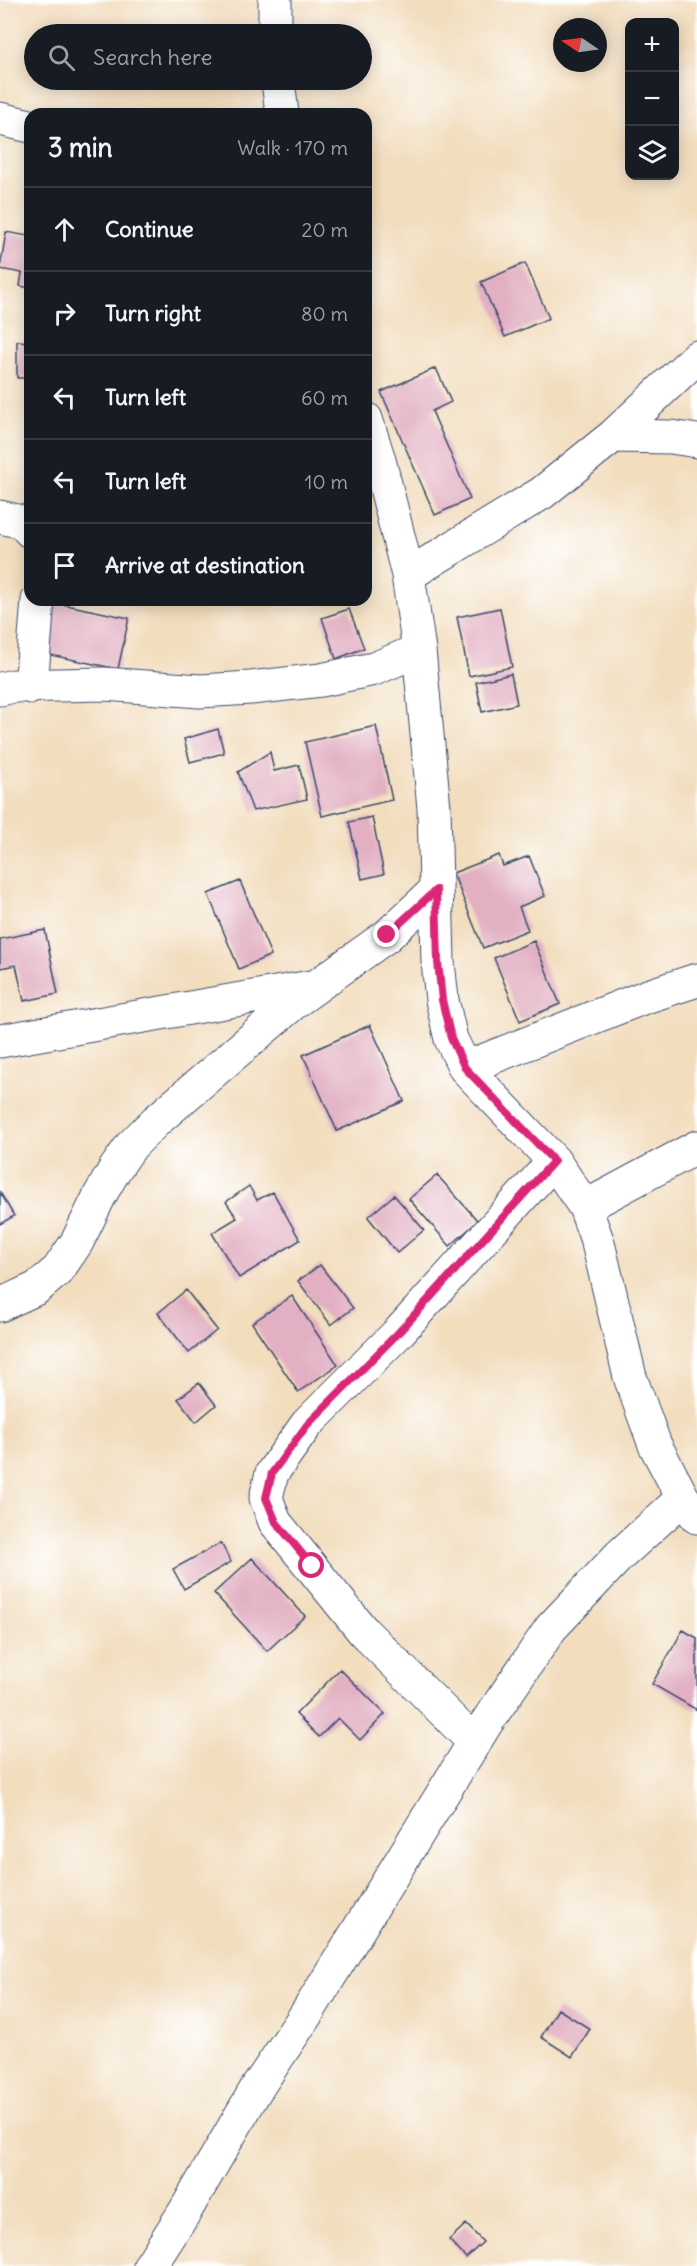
<!DOCTYPE html>
<meta charset="utf-8">
<style>
body{margin:0;font-family:Delius,sans-serif;background:#20242c;color:#f1f3f6}
.controls{position:absolute;right:18px;top:18px;display:grid;overflow:hidden;border-radius:12px;box-shadow:0 3px 15px #0003}
.controls button{width:54px;height:54px;display:grid;place-items:center;padding:0;border:0;border-bottom:2px solid #363941;background:#171b24;color:#f1f3f6;font:30px sans-serif}
.compass{position:absolute;left:553px;top:18px;width:54px;height:54px;border-radius:50%;background:#171b24;box-shadow:0 3px 15px #0003;rotate:283deg}
.stop{position:absolute;width:18px;height:18px;margin:-14px;border:4px solid #db2777;border-radius:50%;background:#fff}
.stop.end{background:#db2777;border-color:#fff;box-shadow:0 2px 6px #0008}
.list{margin:0;padding:0;list-style:none}
h2{display:flex;justify-content:space-between;align-items:center;height:78px;margin:0;padding:0 24px;font-size:26px}
h2 small{font-size:20px;font-weight:400;color:#9ea1a6}
.list li{display:grid;grid-template-columns:39px 1fr auto;gap:18px;align-items:center;box-sizing:border-box;height:84px;padding:0 24px;border-top:2px solid #363941}
.list b{display:block;font-size:22px;white-space:nowrap}
.list em{font-size:20px;font-style:normal;color:#9ea1a6}
.icon{flex:none;width:33px;height:33px;fill:none;stroke:currentColor;stroke-width:2;stroke-linecap:round;stroke-linejoin:round}
.map{position:relative;flex:none;width:697px;height:2266px;overflow:hidden}
.search{position:absolute;background:#171b24;box-shadow:0 3px 15px #0003;left:24px;top:24px;width:348px;height:66px;display:flex;align-items:center;gap:15px;box-sizing:border-box;padding:0 21px;border-radius:33px;color:#9ea1a6;font-size:22px}
.panel{position:absolute;background:#171b24;box-shadow:0 3px 15px #0003;left:24px;top:108px;width:348px;height:498px;border-radius:18px}
.map>svg:first-child{display:block}
</style>
<div class="map">
<svg width="697" height="2266" viewBox="0 0 697 2266">
<rect width="100%" height="100%" fill="#fff"/>
<filter id="ink" filterUnits="userSpaceOnUse"><feTurbulence type="fractalNoise" baseFrequency=".0167" numOctaves="2"/><feDisplacementMap in="SourceGraphic" scale="12" xChannelSelector="R" yChannelSelector="G"/><feConvolveMatrix kernelMatrix="1 2 1 2 8 2 1 2 1" color-interpolation-filters="sRGB"/></filter>
<filter id="wash" filterUnits="userSpaceOnUse"><feTurbulence type="fractalNoise" baseFrequency=".008" numOctaves="4" result="noise"/><feDisplacementMap in="SourceGraphic" scale="24" xChannelSelector="R" yChannelSelector="G"/><feGaussianBlur stdDeviation="1.35" result="paint"/><feColorMatrix in="noise" values="0 0 0 0 0 0 0 0 0 0 0 0 0 0 0 0 0 1.4 0 .05"/><feComposite in="paint" operator="in"/></filter>
<g filter="url(#wash)">
<rect width="100%" height="100%" fill="#f2ddbd"/>
<g id="blocks">
<!-- building -->
<path fill="#e2b0c2" d="M29 230H30V288L20 286 22 273 0 269 6 232 28 236Z
M525 263 549 318 505 337 481 282Z
M17 341 30 342V378H17Z
M436 368 451 402 432 411 470 499 435 515 381 392Z
M47 601 129 618 118 669 36 652Z
M500 608 512 667 469 676 457 617Z
M349 609 364 648 336 659 322 618Z
M511 674 517 704 482 712 476 682Z
M376 726 392 800 322 816 305 742Z
M218 729 224 753 190 762 184 739Z
M270 752 274 771 299 765 307 799 253 811 238 772Z
M372 817 384 874 362 879 349 822Z
M499 855 503 866 529 856 545 896 519 907 528 930 483 948 453 873Z
M240 881 271 955 239 969 208 894Z
M45 930 58 994 24 1001 16 965 0 968V939Z
M534 941 560 1004 520 1021 494 958Z
M370 1025 404 1101 337 1131 303 1055Z
M437 1175 478 1221 450 1246 409 1199Z
M249 1186 257 1200 273 1192 300 1240 239 1278 212 1233 237 1218 226 1202Z
M0 1192 14 1216 0 1224Z
M394 1195 424 1230 397 1253 368 1217Z
M320 1265 353 1308 331 1325 298 1281Z
M186 1290 217 1330 189 1353 158 1313Z
M292 1296 338 1365 298 1392 252 1323Z
M199 1383 216 1405 196 1422 178 1399Z
M221 1543 231 1562 184 1589 173 1569Z
M252 1558 305 1616 267 1651 214 1593Z
M683 1630 697 1638V1710L652 1684Z
M340 1669 385 1714 360 1740 338 1718 319 1737 296 1714Z
M558 2009 590 2029 572 2057 541 2037Z
M466 2224 483 2242 466 2258 449 2240Z"/>
</g>
</g>
<g filter="url(#ink)">
<use href="#blocks" fill-opacity="0" stroke="#3b496c" stroke-width="1.5"/>
<g fill="none" stroke-linecap="round" stroke-linejoin="round">
<defs>
<path id="minor" d="M275 34V0
M278 80 282 114
M0 119 30 126
M366 419 379 460 408 575 419 650 434 808 438 962 442 1000 451 1039 465 1068 554 1161 585 1207 598 1243 630 1377 655 1445 683 1498 697 1517
M613 436 671 437 697 441
M0 517 22 522 30 531
M408 575 542 493 613 436 697 357
M31 687 38 600
M0 689 14 686 104 684 200 691 251 688 321 680 374 669 419 650
M0 1041 311 987
M465 1068 645 997 697 980
M585 1207 697 1147
M0 1305 37 1288 58 1270 77 1242 100 1195 115 1169 131 1146 156 1121 296 1001 388 935 436 890
M474 1742 363 1631 275 1522 266 1498 272 1473 307 1424 399 1332 554 1161
M150 2266 184 2213 255 2091 307 2013 485 1725 551 1628 619 1556 683 1498"/>
</defs>
<!-- minor casing -->
<use href="#minor" stroke="#3b496c" stroke-width="35"/>
<!-- minor -->
<use href="#minor" stroke="#fff" stroke-width="33"/>
</g>
</g>
<g fill="none" stroke-linecap="round" stroke-linejoin="round" filter="url(#ink)">
<!-- route -->
<path stroke="#db2777" stroke-width="8" d="M312 1566 276 1522 266 1498 272 1473 307 1425 399 1332 554 1161 465 1068 451 1038 442 1000 438 962 436 890 387 935"/>
</g>
</svg>
<div class="controls">
<button>+</button>
<button>−</button>
<button><svg class="icon" aria-label="layers" viewBox="0 0 24 24"><path d="M12 4l9 5-9 5-9-5zM3 14l9 5 9-5"/></svg></button>
</div>
<svg class="compass" viewBox="-18 -18 36 36"><path d="M0-13l5 13h-10z" fill="#e53935"/><path d="M0 13l5-13h-10z" fill="#9ea1a6"/></svg>
<div class="stop" style="left:312px;top:1566px"></div>
<div class="stop end" style="left:387px;top:935px"></div>
<div class="search"><svg class="icon" aria-label="search" viewBox="0 0 24 24"><circle cx="10" cy="10" r="6"/><path d="M15 15l6 6"/></svg>Search here</div>
<section class="panel">
<h2>3 min<small>Walk · 170 m</small></h2>
<ul class="list">
<li><svg class="icon" aria-label="ahead" viewBox="0 0 24 24"><path d="M12 20V5M6 11l6-6 6 6"/></svg><div><b>Continue</b></div><em>20 m</em></li>
<li><svg class="icon" aria-label="right" viewBox="0 0 24 24"><path d="M7 20v-9h11M14 6l5 5-5 5"/></svg><div><b>Turn right</b></div><em>80 m</em></li>
<li><svg class="icon" aria-label="left" viewBox="0 0 24 24"><path d="M17 20v-9H6M10 6l-5 5 5 5"/></svg><div><b>Turn left</b></div><em>60 m</em></li>
<li><svg class="icon" aria-label="left" viewBox="0 0 24 24"><path d="M17 20v-9H6M10 6l-5 5 5 5"/></svg><div><b>Turn left</b></div><em>10 m</em></li>
<li><svg class="icon" aria-label="arrive" viewBox="0 0 24 24"><path d="M6 21V4h12l-3 4 3 4H6"/></svg><div><b>Arrive at destination</b></div></li>
</ul>
</section>
</div>
